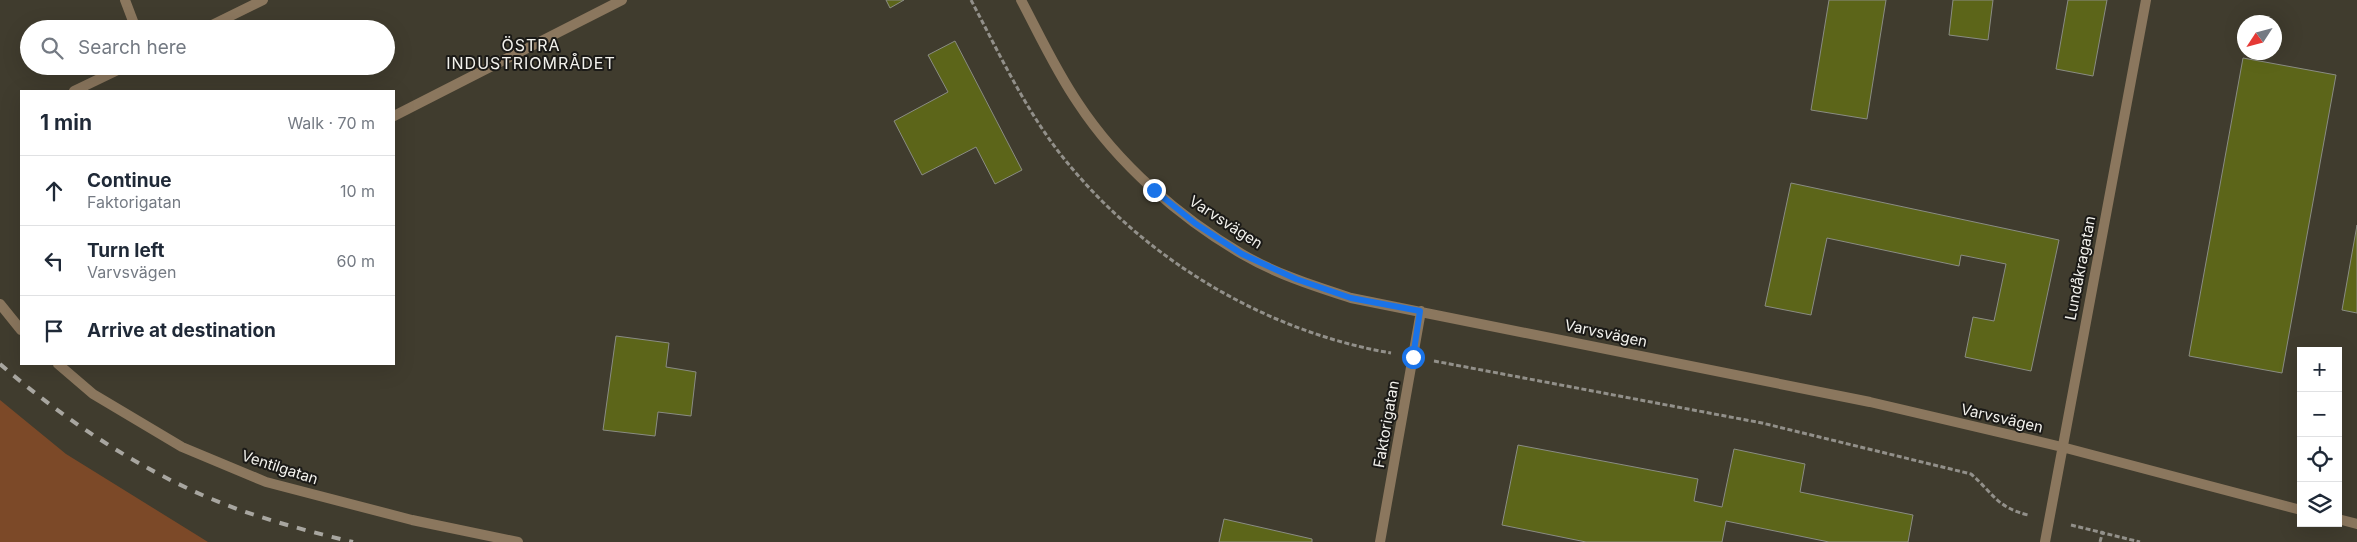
<!DOCTYPE html>
<meta charset="utf-8">
<style>
body{margin:0;font-family:Inter,sans-serif;background:#f2f2f3;color:#1f2937}
.controls{position:absolute;right:15px;bottom:15px;display:grid;overflow:hidden;border-radius:0px;box-shadow:0 5px 20px #0002}
.controls button{width:45px;height:45px;display:grid;place-items:center;padding:0;border:0;border-bottom:1px solid #e0e1e3;background:#fff;color:#1f2937;font:25px sans-serif}
.compass{position:absolute;left:2237px;top:15px;width:45px;height:45px;border-radius:50%;background:#fff;box-shadow:0 5px 20px #0002;rotate:234deg}
.stop{position:absolute;width:15px;height:15px;margin:-11px;border:4px solid #1a73e8;border-radius:50%;background:#fff}
.stop.end{background:#1a73e8;border-color:#fff;box-shadow:0 1px 5px #0008}
.list{margin:0;padding:0;list-style:none}
h2{display:flex;justify-content:space-between;align-items:center;height:65px;margin:0;padding:0 20px;font-size:21px}
h2 small{font-size:16px;font-weight:400;color:#747a83}
.list li{display:grid;grid-template-columns:32px 1fr auto;gap:15px;align-items:center;box-sizing:border-box;height:70px;padding:0 20px;border-top:1px solid #e0e1e3}
.list b{display:block;font-size:19px;white-space:nowrap}
.list p{margin:0;font-size:16px;white-space:nowrap;color:#747a83}
.list em{font-size:16px;font-style:normal;color:#747a83}
.icon{flex:none;width:28px;height:28px;fill:none;stroke:currentColor;stroke-width:2;stroke-linecap:round;stroke-linejoin:round}
.map{position:relative;flex:none;width:2357px;height:542px;overflow:hidden}
.search{position:absolute;background:#fff;box-shadow:0 5px 20px #0002;left:20px;top:20px;width:375px;height:55px;display:flex;align-items:center;gap:12px;box-sizing:border-box;padding:0 18px;border-radius:28px;color:#747a83;font-size:19px}
.panel{position:absolute;background:#fff;box-shadow:0 5px 20px #0002;left:20px;top:90px;width:375px;height:275px;border-radius:0px}
.map>svg:first-child{display:block}
</style>
<div class="map">
<svg width="2357" height="542" viewBox="0 0 2357 542">
<rect width="100%" height="100%" fill="#35332b"/>
<!-- built -->
<path fill="#403c2e" fill-rule="evenodd" d="M0 0H2357V542H0ZM2244 22H2274V52H2244ZM29 29H386V66H29ZM21 91H394V364H21ZM2301 351H2338V523H2301Z"/>
<!-- green -->
<path fill="#7c4928" d="M0 400 66 454 208 542H0Z"/>
<!-- building -->
<path fill="#5c6519" stroke="#8a8c83" d="M886 0H904L890 8Z
M1829 0H1886L1867 119 1811 110Z
M1953 0H1993L1988 40 1949 35Z
M2068 0H2107L2093 76 2056 69Z
M955 41 1022 170 995 184 976 147 922 175 894 121 948 92 928 55Z
M2243 58 2336 75 2282 373 2189 356Z
M1791 183 2059 240 2031 371 1965 357 1973 317 1994 321 2006 264 1961 255 1959 266 1827 238 1811 315 1765 306Z
M2357 225V313L2342 310Z
M616 336 669 343 666 367 696 372 691 416 658 412 655 436 603 430Z
M1518 445 1698 479 1694 501 1722 507 1734 449 1805 464 1800 492 1913 515 1908 542H1829L1726 521 1722 542H1586L1502 525Z
M1224 519 1312 539V542H1219Z"/>
<g fill="none" stroke-linecap="round" stroke-linejoin="round">
<!-- path -->
<path stroke="#92908a" stroke-width="3" stroke-dasharray="5 2.5" stroke-linecap="butt" d="M971 0C998 51 1023 105 1058 151 1138 255 1262 331 1391 353
M1434 361 1762 423 1971 474C1994 494 1996 507 2028 515
M2071 525 2140 542
M2100 542 2103 531"/>
<!-- lane -->
<path stroke="#8b775e" stroke-width="10" d="M125 0 136 29
M204 29 263 0
M74 91 126 66
M394 116 622 0"/>
<!-- street -->
<path stroke="#8b775e" stroke-width="10" d="M1021 0C1039 34 1056 71 1078 103 1118 164 1179 217 1242 254 1276 274 1314 286 1351 298L1870 402 2062 447 2301 510
M0 304 21 330
M58 364 93 394 182 447 266 482 412 520 518 542
M2338 519 2357 524
M1380 542 1421 311
M2045 542 2146 0"/>
<!-- rail -->
<path stroke="#a8a6a0" stroke-width="4" stroke-dasharray="9 9" stroke-linecap="butt" d="M0 364C69 424 153 479 240 510 277 523 315 533 353 542"/>
</g>
<g fill="none" stroke-linecap="round" stroke-linejoin="round">
<!-- route -->
<path stroke="#1a73e8" stroke-width="6" d="M1154 190 1196 224 1242 254 1296 279 1351 298 1420 311 1413 357"/>
</g>
<g text-anchor="middle" dominant-baseline="central" stroke-width="4" stroke-linejoin="round" paint-order="stroke">
<!-- street labels -->
<g font-size="15" fill="#f3f2ed" stroke="#1b1a17">
<text transform="translate(1226 222) rotate(33)">Varvsvägen</text>
<text transform="translate(2080 268) rotate(-79)">Lundåkragatan</text>
<text transform="translate(1606 333) rotate(12)">Varvsvägen</text>
<text transform="translate(2002 418) rotate(13)">Varvsvägen</text>
<text transform="translate(1386 424) rotate(-80)">Faktorigatan</text>
<text transform="translate(280 467) rotate(18)">Ventilgatan</text>
</g>
<!-- neighbourhood labels -->
<g font-size="16" letter-spacing="1" fill="#f3f2ed" stroke="#1b1a17">
<text x="531" y="45">ÖSTRA<tspan x="531" dy="18">INDUSTRIOMRÅDET</tspan></text>
</g>
</g>
</svg>
<div class="controls">
<button>+</button>
<button>−</button>
<button><svg class="icon" aria-label="locate" viewBox="0 0 24 24"><circle cx="12" cy="12" r="6"/><path d="M12 2v4M12 18v4M2 12h4M18 12h4"/></svg></button>
<button><svg class="icon" aria-label="layers" viewBox="0 0 24 24"><path d="M12 4l9 5-9 5-9-5zM3 14l9 5 9-5"/></svg></button>
</div>
<svg class="compass" viewBox="-18 -18 36 36"><path d="M0-13l5 13h-10z" fill="#e53935"/><path d="M0 13l5-13h-10z" fill="#747a83"/></svg>
<div class="stop" style="left:1413px;top:357px"></div>
<div class="stop end" style="left:1154px;top:190px"></div>
<div class="search"><svg class="icon" aria-label="search" viewBox="0 0 24 24"><circle cx="10" cy="10" r="6"/><path d="M15 15l6 6"/></svg>Search here</div>
<section class="panel">
<h2>1 min<small>Walk · 70 m</small></h2>
<ul class="list">
<li><svg class="icon" aria-label="ahead" viewBox="0 0 24 24"><path d="M12 20V5M6 11l6-6 6 6"/></svg><div><b>Continue</b><p>Faktorigatan</p></div><em>10 m</em></li>
<li><svg class="icon" aria-label="left" viewBox="0 0 24 24"><path d="M17 20v-9H6M10 6l-5 5 5 5"/></svg><div><b>Turn left</b><p>Varvsvägen</p></div><em>60 m</em></li>
<li><svg class="icon" aria-label="arrive" viewBox="0 0 24 24"><path d="M6 21V4h12l-3 4 3 4H6"/></svg><div><b>Arrive at destination</b></div></li>
</ul>
</section>
</div>
